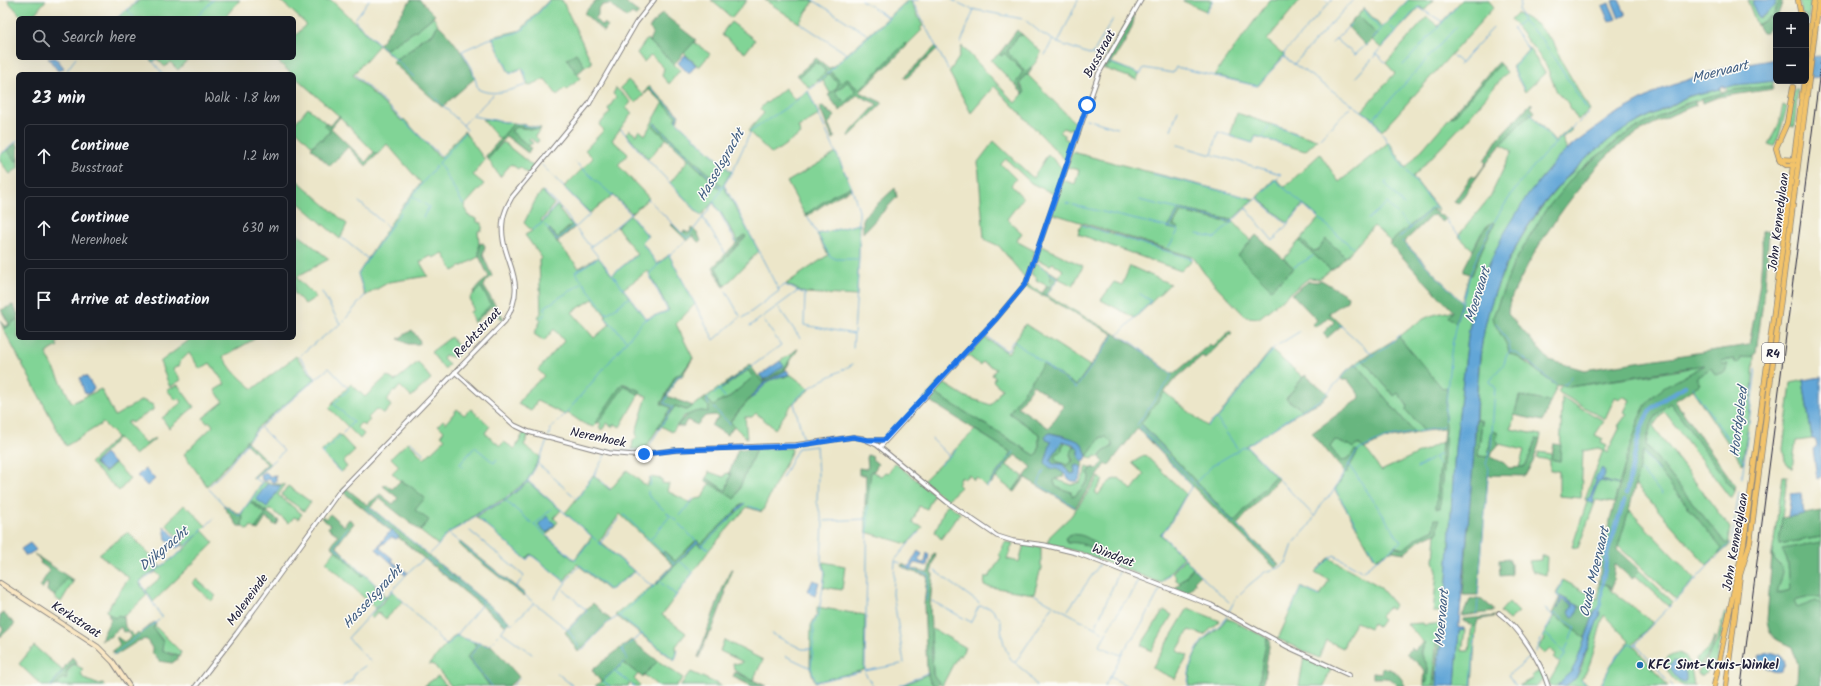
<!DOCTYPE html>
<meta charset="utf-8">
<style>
body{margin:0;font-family:Kalam,sans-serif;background:#242831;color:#f1f3f6}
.controls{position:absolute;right:12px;top:12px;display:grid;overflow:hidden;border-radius:6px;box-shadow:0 4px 16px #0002}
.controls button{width:36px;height:36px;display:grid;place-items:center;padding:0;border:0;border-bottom:1px solid #363941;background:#171b24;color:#f1f3f6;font:20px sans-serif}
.stop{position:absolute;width:12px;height:12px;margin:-9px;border:3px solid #1a73e8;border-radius:50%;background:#fff}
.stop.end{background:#1a73e8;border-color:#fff;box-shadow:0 1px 4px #0008}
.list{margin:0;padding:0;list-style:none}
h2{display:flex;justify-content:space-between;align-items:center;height:52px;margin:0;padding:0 16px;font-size:17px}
h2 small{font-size:13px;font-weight:400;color:#9ea1a6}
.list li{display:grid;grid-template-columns:26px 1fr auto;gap:12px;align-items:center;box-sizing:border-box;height:64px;margin:0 8px 8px;padding:0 8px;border:1px solid #363941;border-radius:6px}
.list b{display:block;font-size:15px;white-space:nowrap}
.list p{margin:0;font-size:13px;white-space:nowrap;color:#9ea1a6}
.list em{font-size:13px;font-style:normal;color:#9ea1a6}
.icon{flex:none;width:22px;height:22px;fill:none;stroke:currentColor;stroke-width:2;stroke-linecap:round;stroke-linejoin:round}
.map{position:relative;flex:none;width:1821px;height:686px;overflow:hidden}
.search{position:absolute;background:#171b24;box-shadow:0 4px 16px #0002;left:16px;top:16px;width:280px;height:44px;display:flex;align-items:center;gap:10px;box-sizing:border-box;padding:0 14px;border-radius:6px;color:#9ea1a6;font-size:15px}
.panel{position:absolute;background:#171b24;box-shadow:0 4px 16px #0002;left:16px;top:72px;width:280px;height:268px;border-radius:6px}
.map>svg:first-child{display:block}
</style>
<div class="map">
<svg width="1821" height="686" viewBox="0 0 1821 686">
<rect width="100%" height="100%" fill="#fdfcf7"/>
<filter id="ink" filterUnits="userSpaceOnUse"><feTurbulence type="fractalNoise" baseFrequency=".025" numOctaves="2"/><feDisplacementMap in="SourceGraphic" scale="8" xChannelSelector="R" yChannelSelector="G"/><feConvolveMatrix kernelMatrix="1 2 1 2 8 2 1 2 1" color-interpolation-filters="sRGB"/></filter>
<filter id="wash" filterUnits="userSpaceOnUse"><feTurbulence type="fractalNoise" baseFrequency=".012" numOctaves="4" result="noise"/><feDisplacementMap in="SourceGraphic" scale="16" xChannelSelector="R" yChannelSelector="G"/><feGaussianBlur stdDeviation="0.9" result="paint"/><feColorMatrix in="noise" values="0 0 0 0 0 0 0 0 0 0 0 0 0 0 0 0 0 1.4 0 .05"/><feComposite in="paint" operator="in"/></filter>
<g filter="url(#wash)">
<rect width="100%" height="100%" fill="#ece6c9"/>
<!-- green -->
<path fill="#81d496" stroke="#527b68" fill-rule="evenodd" d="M7 0H46L31 18H23Z
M140 0H240L224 18H118L126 10 127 11Z
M280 0H331L379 45 353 75 402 121 404 119 440 158 464 131 485 160 473 175 484 184 464 206 468 213 467 215 477 219V222L482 223V230L478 231 480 256 453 271 443 253 433 258 431 256 420 262 428 276 389 282 365 296 358 274 398 212 421 183 387 144 377 155 339 116 294 76V74H292L275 59 294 58V38L306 24Z
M549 0H562L592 63 585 67 576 53 568 59 580 78 567 90 565 88 557 95 545 79 528 86 522 68 509 73 492 37 521 30Z
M711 0H747L732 18Z
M765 0H812L814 1 799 23Z
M908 0H910L923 26 920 28 922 30 907 45 905 44 860 89 854 86 848 78 841 83 830 71 833 68 832 67Z
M1183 0H1212L1206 11 1183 1Z
M1270 0H1300L1267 40 1284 55 1258 86 1214 75Z
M1408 0H1434L1425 10 1420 7 1381 48 1372 40 1377 35 1358 15 1364 8 1382 28Z
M1462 0H1488L1494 7 1382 131 1373 118 1362 111 1395 73 1386 63 1427 17 1438 26Z
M1748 0H1754L1752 4 1760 19 1775 6 1776 0H1780L1772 18H1769L1757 25 1748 2Z
M1799 0H1811L1806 39V15H1802Z
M1517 13 1536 24 1554 43 1562 62 1590 110 1579 119 1578 120 1567 102 1557 92 1545 63 1511 19Z
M433 17 438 24 433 34 421 39 406 54 395 59 385 50 418 29Z
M731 22 755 40 745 53 722 35 725 29Z
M1023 35 1041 52 1036 62 1027 72 1008 53V50L1018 36Z
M647 39 680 70 669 84 662 76 664 68 651 55 644 62 637 53Z
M694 42 710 54 699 67 684 53Z
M962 46 1015 103 1025 92 1020 83 1025 75H1028L1078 126 1076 131 1070 128 1068 130 1063 128 1059 132 1065 136 1064 138 1073 142 1066 161 994 86 971 113 949 72 958 59Z
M1529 48 1545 73 1525 92 1512 67Z
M1004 53 1023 72 1015 85 991 60 999 54 1002 56Z
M149 58H189L178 70 170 62 165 67 157 59 152 62Z
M816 62 826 71 817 80 818 81 809 88 799 77Z
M1112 63 1139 74 1137 80 1106 69Z
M1500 64 1507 72 1463 124 1413 177 1439 210 1431 209 1391 242 1374 226 1346 257 1326 240 1318 250 1313 251 1301 239 1319 218 1303 204 1288 223 1257 197 1275 178 1285 187 1320 154 1339 182 1389 142 1406 168 1451 116 1453 117Z
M829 73 839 84 836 89 830 93 823 81Z
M628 80 644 95 636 103 620 88Z
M1773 81V86L1734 90 1684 104 1629 132 1584 166 1545 211 1513 265 1493 317 1521 359 1557 386 1550 402 1519 396 1511 429 1541 435 1540 440H1536C1533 449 1530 467 1519 468L1524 450 1499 444 1496 439 1498 435 1490 445 1488 457 1478 456 1482 421 1476 419C1478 384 1479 347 1488 314 1508 245 1552 183 1609 140 1627 126 1649 116 1670 107 1676 104 1681 99 1688 97 1698 93 1709 92 1720 89L1721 92 1727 90 1726 87 1736 85Z
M847 82 856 91 845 103 835 92Z
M616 88 631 102 626 108 632 113 612 140 628 154 618 165 649 198 632 213 613 195 590 213 564 187 593 158 585 150 604 130 599 125 610 112 608 109 616 97 613 94Z
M785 88 795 100 808 91 819 115 800 126 798 127 801 134 772 154 748 131 764 113 760 109 766 102 767 103Z
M1795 89H1798L1794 127 1788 125 1793 93Z
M663 103 676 116 675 120 731 172 723 185 759 251 725 286 716 268 746 237 744 235 736 243 735 241 737 240 720 211 719 212 713 202 701 216 670 183 689 159 718 187 720 185 654 126 667 138 648 159 626 134 629 130 636 135 639 130 645 135Z
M1783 105 1787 107 1779 135 1774 146 1768 144 1779 124Z
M308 108 326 123 324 125 330 131 322 140 320 139 312 146 294 128V124Z
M1237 113 1317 140 1305 151 1255 136 1253 143 1230 136Z
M1531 113 1555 142 1570 128 1572 130 1562 138 1567 150 1541 178 1480 284 1469 328 1455 448 1445 612H1433L1437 571 1434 561 1436 532H1438L1435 519 1434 529 1418 537 1404 549 1395 546 1392 551 1387 552 1375 559 1335 490 1358 451 1349 458 1341 461 1330 447 1335 440C1345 446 1352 442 1359 445 1368 449 1375 462 1381 471L1442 442 1436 508H1440L1446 428 1445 416 1447 387 1443 390 1399 337C1420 320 1425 315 1453 311L1456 323 1462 302 1469 275H1472L1482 249 1495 223C1485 221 1477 242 1473 250L1458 236 1490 197 1512 151 1501 144 1517 126Z
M482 119 514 123 500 140Z
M515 127 540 130 535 136 539 140 537 143 530 138 529 140 533 143 528 146 511 132Z
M994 141 1033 178 1048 154 1063 169 1054 194 1031 183 1006 159 1001 164 1016 179 1011 185 1023 198 1007 219 1022 233 1016 241 1035 251 1026 279 999 246 984 239 978 162Z
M503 142 534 167 528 174 520 167 518 169 511 164 500 177 488 159Z
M7 150 16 161 18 160V170L17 169 10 174 0 161V155Z
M1072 152 1254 199 1232 220 1179 209 1173 226 1181 212 1231 223 1233 221 1251 241 1238 256 1294 268 1284 259 1299 241 1331 270 1319 279 1309 278 1259 318 1246 317 1205 274 1193 257 1051 213 1062 180 1075 184 1079 170 1067 167Z
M836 153 851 187 833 195 805 215 787 182Z
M298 181 347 224 340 239 294 199V184Z
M542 191 554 204 541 221 543 222 557 206 561 208 559 209 569 223 570 222 572 224 557 238 550 229 557 242 579 268 598 257 612 275 637 254 617 227 630 215 648 236 642 242 657 264 669 255 695 304 676 324 693 358 682 373 675 376 661 404 671 407 645 449H632L633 441 637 437 636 432 647 396 639 394 620 427 615 424 613 427 607 423 602 430 599 427 601 424 598 422 621 389 626 387 639 394 641 392 625 384H622L594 427C580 424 579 419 567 413L565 415 537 401 531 411 518 404 525 393 544 376 538 370 564 341 554 329 544 341 534 334 541 320 538 317 541 313 539 260 542 258 525 235 532 231 524 223 535 201ZM648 271 669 310 646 319 623 289ZM593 299 606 316 605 317 610 324 594 338 572 312Z
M860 224 857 296 805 293 786 284 828 255 817 234Z
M1081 224 1190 257 1192 260 1181 271 1078 234Z
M294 231 329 259 296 277 316 297 305 304 294 293Z
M1040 245 1083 266 1073 286 1058 278 1063 270 1053 263 1050 265 1035 259Z
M1035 262 1051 272 1049 276 1052 278V284L1050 287 1036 280 1037 278 1031 274Z
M1130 266 1170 284 1135 318 1101 300 1114 282 1122 285Z
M1026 284 1114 333 1113 334 1025 286Z
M480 286 491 304 474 323 470 312 473 310 470 298Z
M18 318V338H65L56 343 58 346 46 353 72 403 101 389 115 416 142 400 153 405V410L131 423 130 421 127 423 146 444 154 438 155 439 135 455 118 438 94 463 105 473 115 463 130 479 119 491 90 463 117 437 103 423 66 446 4 330Z
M1025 324 1090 366 1076 386 1043 365 1009 413 1039 434V449L1036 456 931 391 940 381 966 397 991 405 1002 389 993 381 995 377 992 375 996 369 982 362 980 365 966 354 982 336 1008 353Z
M451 337 462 351 455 358 445 355 443 358 449 365 444 369 431 352Z
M192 338H256L223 357 233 371 253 389 296 356 315 379 259 426 231 461 207 486 184 454 213 426 209 421 207 423 203 418 223 402 215 390 225 384 210 363 200 369 189 353 179 363 180 365 173 369 181 380 170 387C169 386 162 367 160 362Z
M1271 350 1303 377 1286 399 1303 410 1246 446 1275 476 1234 522 1141 423 1164 392 1207 426 1218 417Z
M791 354 793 356 784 369 762 383 758 377 760 375 763 380 783 366 780 361Z
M1754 356C1753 392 1748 428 1742 464L1692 389 1700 384 1696 378 1711 367 1714 373 1722 364 1721 361Z
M1362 359 1394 396 1398 393 1407 405 1406 410 1424 431 1413 434V431L1356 363Z
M418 362 431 379 411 397 400 386 395 392 393 391 387 401 391 406 384 414 377 409 368 418 370 420 364 426 361 423 357 427 364 434 360 439 329 408 333 404 332 403 351 384 365 397 387 376 395 381Z
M1700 365H1706L1685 376 1638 420 1637 427 1629 450 1614 503 1596 500 1578 548 1572 547 1587 502 1585 499 1603 450 1598 448 1583 451 1581 498 1559 496V471H1550V460L1537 458 1539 452 1552 454 1551 459 1560 461 1562 397 1604 421 1595 435 1603 439 1601 443 1607 446 1604 451 1607 453 1620 427 1618 426 1627 414 1624 412 1630 400 1622 396 1619 399 1615 397 1605 419 1558 392 1562 385 1569 387 1681 370Z
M746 368 722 389 748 370 753 377 727 399 719 401 714 406 705 398Z
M778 374 784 377 790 374 810 389 792 404 775 429 756 413 752 417H745L747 439 730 422 762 385Z
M1803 380 1812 439 1796 441 1792 469 1785 461 1783 449 1791 383Z
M178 385 194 407 169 428 162 418 182 402 179 398 176 400 167 390Z
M702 400 709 407 708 412 701 411 684 416 672 432 661 426 675 406 686 410Z
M1670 402 1734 491 1731 499 1664 411 1653 426 1730 528 1728 542 1726 544 1646 445C1650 424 1654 416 1670 402Z
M457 409 464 415 471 409 490 426 485 433 500 446 504 442 515 449 524 432 529 435 524 445 540 457 527 481 504 499 481 511 464 523 448 533 438 545 420 531 428 520 414 510 403 481H400L392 473 399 466 391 458 408 442 424 459 445 439 441 435 444 431 438 425 443 420 446 423Z
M975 430 1012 453 986 487 976 477 974 480 969 475 964 479 961 477 958 480 960 482 958 484 961 487 947 500 923 481Z
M339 434 355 451 343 462 347 467 341 472 321 452Z
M1101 437H1106L1112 443V447L1103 452 1099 457 1095 456 1093 459 1087 456Z
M1065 443 1075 446 1070 454 1072 462 1067 465 1056 461 1054 458Z
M791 448 792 450 762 512 747 507 710 549 662 615 686 633 676 646 677 654 674 660 615 615 655 584 656 585 697 543 701 547 743 503 701 545 696 540 675 562 664 552 662 554 620 514 599 541 634 571 613 588 608 590 577 564 564 581 531 554 526 559 476 517 485 511 505 501 528 482 561 510 554 518 558 522 546 536 574 560 592 536 565 513 578 497 593 475 610 490 627 470 647 487 650 477 662 479V483L669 484 667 491 691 503 695 499 702 498 710 483 735 499 756 449Z
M1643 451 1723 549 1707 565 1635 484Z
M1145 455 1186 494 1167 527 1160 534 1183 557 1161 583 1083 553 1047 543 1050 536 1071 516 1099 477 1103 480 1095 492 1098 495C1104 487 1108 480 1119 478L1132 490 1144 474 1132 463ZM1072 534C1082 535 1097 543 1101 552L1098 555C1092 544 1078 541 1067 543L1066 537Z
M895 463 934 494 927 509 919 506 912 523 923 527 907 544 866 532 865 504H867L871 471 881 476 885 472 888 473Z
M1006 465 1023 476 1013 491 996 478Z
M1086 466 1091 469 1088 473 1090 476 1088 481 1075 496H1072L1071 492 1056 487 1054 482 1055 479 1072 485 1080 482 1084 475Z
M709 472 724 477 726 473 731 474 726 491 707 478Z
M1783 476H1787L1779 544 1821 537V543L1784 552 1788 563 1790 590 1777 594C1779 584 1783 577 1782 567L1776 562 1772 554Z
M262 482 285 485 278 495 302 514 298 519 294 517 289 523 270 509 268 512 252 502V503L266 514 255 529 251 526 248 530 242 526V517L241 515Z
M288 486 311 502 304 511 281 495Z
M948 504 960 513 941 539 935 532 946 505Z
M184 505 188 509 189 508 206 526 185 547 183 545 184 544 166 524Z
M1629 510 1695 579 1676 599 1618 546Z
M202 530 214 543 153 602 146 590 161 577 156 572 152 574 186 548Z
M128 532 160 566 139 582 147 595 126 615 115 618 106 611 129 578 100 555V553Z
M1005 542 1013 543 1007 559 1019 562 1024 544 1041 547V568L1034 594 984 586 985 577H989L1001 557 999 555Z
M336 550 362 576 364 574 375 584 374 586 386 597 375 608 326 562Z
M1541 556H1547L1546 575 1532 571 1529 561 1541 560Z
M1185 558 1193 568 1180 583 1175 579 1176 577 1172 573Z
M1329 558 1379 586 1395 605 1391 610 1389 607 1380 617 1383 620 1378 627 1373 623 1370 628 1356 622 1348 635 1343 648 1326 640 1319 658 1278 639 1301 587 1320 596 1329 580 1315 572Z
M823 562 845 566 842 590 823 587C825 578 826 570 823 562Z
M1639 570 1673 602 1669 606 1635 575Z
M66 578 72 582 74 580 61 602 54 597Z
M196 579 216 596 211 601 192 583Z
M1563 580 1598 599 1599 583 1608 585 1610 590 1653 622 1633 645 1668 686H1600L1611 665 1629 641 1604 615C1598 631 1592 669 1581 679L1589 686H1565L1576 678 1580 671 1600 612 1596 610 1594 614 1556 594Z
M393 591 403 601 386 619 378 612 372 619 370 616Z
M1810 597H1821V610L1797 608 1793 601Z
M1509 602 1519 612 1509 620 1500 612Z
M817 607 865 615 864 670 815 682 810 668 811 625 817 614Z
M1188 608 1220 621 1204 635 1189 630 1177 651 1188 656 1175 679 1152 668Z
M1164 610 1172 615 1151 651 1141 645Z
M1724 613H1726L1716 662 1703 675H1699L1698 672 1717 641Z
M1555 616 1585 638C1581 649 1579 662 1571 672 1567 677 1562 680 1558 686H1550L1549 682 1560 663 1553 657 1556 654 1550 649 1544 654 1538 648 1545 639 1543 636Z
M1227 618 1267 638 1259 683H1261L1260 686H1189C1188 669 1195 649 1207 637 1214 631 1222 626 1227 618Z
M1423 623 1424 625 1444 623 1438 659 1437 686H1434L1439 631 1437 632 1433 686H1424V682H1426C1427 678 1428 673 1428 669 1427 659 1417 656 1425 644L1407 624Z
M1472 625 1476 627 1472 686H1455L1459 630H1465L1462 651H1469Z
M155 626 181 652 179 657 178 655 162 651 163 641 153 628Z
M931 628 965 647 961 656 958 655 942 686 939 684V683L933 675Z
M455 635 474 642 476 647 467 658 490 686H451L434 665 429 664Z
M1714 637 1716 638 1710 651 1696 670V660C1703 651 1712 649 1714 637Z
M724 640 763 660 753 680 734 670 733 663 740 664 743 662 720 651Z
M34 646 63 671 51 686H42L19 664Z
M1676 653C1691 653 1692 674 1694 686 1691 686 1686 686 1684 686 1671 682 1655 658 1676 653Z
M1304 657 1331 668 1324 686H1299Z
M658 661 683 678 676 686H658L644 675Z
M624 663 638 674 634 679 640 685 639 686H634L630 683 628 686H595Z
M74 664 83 669 81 674 84 679 97 684 103 683 104 686H55L61 678 67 679 65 674Z
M1541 670 1544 679 1536 686H1519L1533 678 1531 676Z
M691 672 722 686H680Z
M928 674 929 679 934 686H901Z
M438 676 447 686H424Z"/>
<!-- forest -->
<path fill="#68b67f" stroke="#456c5d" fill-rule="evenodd" d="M411 0H420L435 15 418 29 385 50 379 45Z
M596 0H622L639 13 636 16 632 13 627 18 610 4 602 5 598 9V15L595 19 602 26 604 23 608 26 604 32 584 13Z
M1780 0H1783L1778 15H1776V25L1770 24 1767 33H1762L1757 25 1769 18H1772Z
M662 13 696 40 674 64 649 41 653 32 649 28Z
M1134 15C1136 27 1115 60 1106 69L1102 68 1111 56 1107 55 1129 19Z
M1358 15 1377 35 1366 46 1347 26Z
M438 24C454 40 467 58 475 78L442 107 392 62 413 48 422 39 433 34Z
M1017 30 1023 35 1018 36 1008 50V53L1027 72 1031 68 1032 69 1028 75H1025L1021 81 1020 86 1025 92 1023 94 1015 85 1023 71 1004 53 1001 56 999 54Z
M905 43 907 46 860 92 883 103 849 137 848 135 877 104 857 95 840 111 828 95 836 89 838 84 829 73 824 80 821 82 817 80 826 71 818 63H814L799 77 797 75 816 58 829 68 832 67 833 68 830 71 841 83 847 78 854 86 860 89ZM847 82 856 91 845 103 835 92Z
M936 46 937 49 906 79 904 77Z
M576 53 585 67 577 74 567 59Z
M1498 62 1500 64 1453 117 1451 116Z
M649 86 679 115 677 121 675 119 676 116 649 90 645 94 644 93Z
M1773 86V89L1718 97 1703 103 1702 98 1734 90Z
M1695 101 1696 105C1667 116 1636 131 1611 152 1600 162 1590 174 1581 186 1558 215 1537 245 1521 278 1515 290 1508 301 1508 314L1549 360 1584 370 1749 345C1756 307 1764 271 1762 232L1769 231 1765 287 1756 353 1754 356 1741 358 1740 362 1735 363 1734 359 1721 361 1722 364H1728L1725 372 1715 375 1711 368 1696 378 1700 384 1675 401 1735 485 1734 491 1670 403C1653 416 1650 424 1646 445L1726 544 1728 542 1730 545 1720 554 1718 553 1722 549 1643 451 1630 507 1617 550 1639 570 1632 579 1615 564 1612 590 1608 585 1599 583 1602 550 1629 450 1637 427 1638 420 1645 406 1653 396 1665 387 1705 365 1569 387 1562 385 1557 386 1540 374 1529 363 1509 353C1507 340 1495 330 1493 317L1513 265 1545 211 1577 172 1629 132 1676 108Z
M1531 103 1533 105 1531 107 1535 112 1532 115 1531 114C1501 139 1480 173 1458 204L1454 202 1472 175 1476 177 1486 163 1484 161 1485 159 1499 137Z
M823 106 826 111 828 110 830 114 832 113 835 116 828 124 835 138 833 139 819 107Z
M339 116 340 117 331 128 366 162 374 152 377 155 366 166 348 147 330 166 311 148 320 139 322 140 330 131 324 125 326 123 330 126Z
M514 123 541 128 540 130 515 127 511 131 531 148 528 153 506 136 488 159 485 157Z
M655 123 721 185 719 188 653 126Z
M16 143 18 146V160L16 161 7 150Z
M851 187 852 189 832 199 806 217 805 215 833 195Z
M895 188 897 197 863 233V217Z
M1179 209 1232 220 1233 221 1232 223 1181 212 1173 225 1178 228V230L1168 228Z
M1431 209 1446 219 1443 222 1434 215 1431 216 1404 242 1462 302 1456 323 1448 317 1453 311 1451 309 1390 244 1395 238Z
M1493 222 1495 223 1482 249 1472 275 1464 272V268L1484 229Z
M572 224 575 227 557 242 548 231 550 229 557 238Z
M672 224 682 233 684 231 689 233 692 228 698 234 701 241 698 242 693 236 687 241 671 225Z
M744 235 746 236 716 268 725 286 724 288 713 267Z
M1256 235 1294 268 1271 289 1238 256Z
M1301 239 1313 251 1318 250 1326 239 1346 257 1337 266 1331 270 1299 241Z
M483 243 485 246 483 255 492 276 483 285 504 319 503 321 492 306 477 321 476 319 491 304 481 287 474 294 473 293 479 285 489 277 479 256V244Z
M1051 272 1059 277 1046 296 1042 293 1047 286 1050 287 1052 285 1049 282 1051 278 1049 276Z
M1309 281 1317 282 1321 280 1348 296 1347 301 1329 313 1342 325 1327 338 1323 333 1334 322 1329 317 1316 327 1312 324 1317 320 1292 294Z
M13 305 18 314V318L4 330 0 320 5 327 9 324 1 310Z
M412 330 420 341 419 344H408L398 339Z
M1230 331 1232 333 1205 358 1202 356 1173 381 1141 423 1234 522 1275 476 1278 479 1237 525 1279 564 1275 568 1190 484 1138 428 1109 465 1106 464 1075 508 1025 478 1015 492 1013 491 1032 467 1015 455 991 484 990 483 1012 453 925 398 931 391 1036 456 1039 449V434L1009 413 1043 364 1076 386 1114 333 1143 351 1171 373H1175L1210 344 1212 347ZM1033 385 1064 406 1049 428 1018 407ZM1050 433 1065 436 1081 444 1087 456 1101 437H1106L1112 443V447L1103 452 1100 457 1103 462 1097 470 1093 467 1088 473 1090 476 1088 481 1075 496H1072L1071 492 1056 487 1054 482 1055 479 1063 477 1065 466 1071 474 1075 473 1079 465 1082 468 1083 462 1078 454 1079 449 1075 446 1070 454 1073 461 1067 465 1056 461 1055 455 1062 451V446L1065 443Z
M1399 337 1443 389 1447 387 1445 416 1446 428 1440 508H1436L1444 429 1424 431 1406 410 1407 405 1398 393 1394 396 1362 359Z
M797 349H798L785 370 790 374 784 377 777 375 762 385 730 421 734 426 727 435 711 425 718 418 715 415 705 416 697 425 687 420 683 427 677 426C683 417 695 408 708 412L709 407 702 400 705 398 714 406 719 401 727 399 753 377 748 370 721 389V388L750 365 762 382 784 369 792 356 791 354Z
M693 358 682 376 678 377 667 396 693 406 686 410 675 406 659 429 657 428 671 408 661 403 662 401 663 402 675 376 682 373Z
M1356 363 1413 431V434L1385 439 1364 449 1359 444 1354 448C1348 443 1341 444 1335 440L1330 447 1341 461 1349 458 1355 450 1358 451 1346 474 1312 433 1360 398V396L1348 380H1342L1341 377 1346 371Z
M1305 375 1329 394 1320 402 1303 410 1286 399Z
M622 384 641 391 639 394 624 387 597 424 595 423Z
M1520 396 1550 402 1543 421 1514 415Z
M1476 419 1482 421 1478 456 1488 457C1490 450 1489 436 1493 431L1498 433 1496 439 1499 444 1492 452 1491 457 1504 463 1509 468 1524 467 1527 463 1536 439 1540 440 1533 462 1525 476 1488 475 1478 595H1463Z
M246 440 270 464 254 479 252 478 267 464 245 443Z
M1554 444 1561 445 1560 461 1551 459Z
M738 449H756L735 499 704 480 706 478 726 491 731 474H729Z
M868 455 873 457 872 459 878 464 874 471H871L867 504H865L866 475H859V468L865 469 868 467 867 458Z
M400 481 409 485 425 498 415 510 429 520 420 531 379 498 370 507 510 622 506 626 342 491 345 487 367 505 380 494 393 504 398 498 383 486 385 484 392 489Z
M252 501 279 521 276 526 266 518 258 530 255 529 266 514 251 503Z
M744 503 745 504 701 547 697 543 656 585 655 584 673 565 662 554 664 551 675 561 697 540 701 544Z
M224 505 241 515 243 517 242 526H238L224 507Z
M1821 511V537L1779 544 1782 518Z
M330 514 344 526 349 519 354 523 337 545V547L364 574 362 576 331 546 338 535 328 528 330 525 321 518 322 516 326 519Z
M1435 519H1439L1438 532 1420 540 1405 553 1392 551 1395 546 1404 549 1418 537 1434 529Z
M1069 535C1081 532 1096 540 1101 552L1099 556C1091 546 1080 541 1067 543L1065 538Z
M460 542 525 594 523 596 458 544Z
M1821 542V597H1810L1794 601 1797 608 1816 601 1821 604V686H1800L1797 684V686H1792L1797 681 1798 664 1792 647C1776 639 1769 639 1767 620L1772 554 1776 562 1782 567 1783 572 1777 594 1790 590 1788 563 1782 549Z
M934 553 936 554 931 573 933 574 930 605 933 675 940 683 937 686H934L929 679 927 670 924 605 927 576 910 571 901 566 902 564 912 569 928 572Z
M34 554 73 580 72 582 66 579 55 596 47 591 48 584 46 583 42 589 39 587 50 570 40 563 41 561Z
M1509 559 1511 564V575L1500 576 1499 560Z
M1193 568 1200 575 1194 581 1196 583 1187 593 1175 589Z
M731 569H733L724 592H726L711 633 709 632 699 658 698 657 721 592Z
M1560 596 1594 614 1585 638 1552 614Z
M1477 598 1482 599 1493 609V612L1462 616 1470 600Z
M593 603 611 620 578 652 565 632Z
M3 613 15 624 0 637V634L3 629 1 626 0 627V615Z
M109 614 115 618 118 615 124 617 125 627 134 636 138 632 140 634 154 622 156 624 153 628 163 642 162 651 172 655 177 654 179 658 172 663 159 661 152 652V648L146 639 138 641 116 655 113 653V650L120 645 117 639V637L124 642 131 637 127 631 123 632 121 627 113 633 112 636 101 640C101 639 109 622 111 619L108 616Z
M1497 616 1478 620 1476 627 1463 621V619Z
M1267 638 1270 640 1263 684 1259 683Z
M631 640 658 661 642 677 624 663 601 682 592 670Z
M474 642 492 646 519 677 509 686H490L467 657 476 647Z
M1424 642 1425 644C1416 656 1427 659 1428 669 1428 673 1427 678 1427 682H1424L1425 670 1406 653 1412 648 1414 651Z
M72 657 78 664H73C64 672 68 672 66 680L63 678 55 686H51Z
M1382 668C1393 668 1401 675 1405 686H1397C1393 676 1383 678 1373 678V672L1381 673Z
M735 672 766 686H752L733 677Z"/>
<!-- water -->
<path fill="#62a6d7" stroke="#426489" d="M1615 0H1619L1626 15 1619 18 1612 1Z
M1754 0H1776L1775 6 1759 19 1752 4Z
M1609 3 1616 19 1609 22 1602 6Z
M685 55 696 65 689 74 678 63Z
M1821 56V77L1806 78V57Z
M48 58H56L64 68 58 71Z
M1776 59V81L1736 85 1724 88 1723 86 1720 87V89C1710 92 1699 93 1689 96 1681 99 1675 104 1669 107 1583 141 1512 225 1488 314 1475 362 1477 415 1473 464 1469 517 1464 570 1459 623V628H1464V630L1459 631 1455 686H1437L1438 659 1443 634H1440L1442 629 1444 628 1455 448 1469 329 1480 284 1502 237 1528 195 1557 159 1574 144 1612 116 1662 89 1715 70Z
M780 361 784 366 764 380 760 375Z
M787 370 790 375 779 377 769 381 752 398H750L765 382Z
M84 376 87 377 94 388 91 392 87 394 84 392 80 378Z
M1821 377V477L1817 478 1813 449 1817 446 1816 440 1812 439 1803 380Z
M1050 433C1060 436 1074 437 1082 444 1085 447 1085 453 1087 456L1085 461 1083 462 1079 457V449L1073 444 1062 441 1050 460 1053 464H1062L1071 474 1075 473 1074 466 1079 465 1082 468 1081 476 1078 481C1068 483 1068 476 1062 472 1055 466 1050 472 1045 462L1051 442 1047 440 1045 436Z
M105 454 114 463 105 472 95 463Z
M1602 468 1605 472 1602 480 1619 485 1601 481 1598 483 1593 496 1594 501 1593 504 1587 501V499L1590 497 1596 481 1595 479Z
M145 469 155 479 147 486 137 476Z
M265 472 268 474 270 477 273 475 276 476V482H272L269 479 266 481 262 480 261 475Z
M267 484 281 486 267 507 256 499Z
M1801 493 1804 514 1788 517 1791 494Z
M547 516 555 524 547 533 538 525Z
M164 526 183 545 176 548 166 539Z
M390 531H393L399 537 396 539 391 537 387 542 382 544 380 548 393 559 392 561 408 573 405 575 376 549Z
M30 543 36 550 26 556 21 549Z
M918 551 922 554 918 560 922 563 925 562 927 553 929 554 927 566 915 563 911 570 908 568Z
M813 580 819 582 815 596 811 594 808 590Z
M1561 597 1579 606 1575 616 1572 617 1569 612 1573 605 1562 600 1557 609Z
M1598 609 1600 614 1576 678 1565 686H1558L1563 679 1571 672 1577 661 1594 614 1595 610Z
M1768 652C1776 653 1784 655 1785 664L1781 671C1771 674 1760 666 1759 656Z
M1674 661 1681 663 1686 674V682C1678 682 1672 673 1670 666Z"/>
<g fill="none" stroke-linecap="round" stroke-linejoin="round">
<!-- stream -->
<path stroke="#62a6d7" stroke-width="1" d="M369 0 355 19 356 22 414 77
M813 0 868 35
M861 0 889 18
M911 0H919
M952 0 971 9 1023 19
M1325 0 1329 3
M1521 0 1519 10 1523 21 1543 41 1588 111
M912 1 948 69
M127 9 134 18
M1363 9 1381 30
M1206 13 1213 0
M117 18 138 0
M196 18 213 0
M1025 20 1041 33 1058 43 1078 0
M1443 22 1457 6
M800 23 847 54
M1389 25 1396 32 1418 7 1431 15
M1516 27 1522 20
M1514 28 1513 29 1529 50 1513 68 1524 89
M493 38 510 74 523 68 527 82
M1373 38 1408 0
M1336 39 1355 55 1367 44
M961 43 974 9
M1058 43 1092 55 1113 19
M1332 43 1351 24
M1383 47 1396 33
M1377 54 1385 62
M1045 55 1052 41
M1094 55 1106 57
M1453 56 1461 63
M1284 57V53L1332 0
M150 58 163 74
M1111 58 1108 62 1140 74 1144 68 1173 73 1176 67 1257 86 1284 57 1373 119 1380 130
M155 61 157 58
M1294 64 1353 0
M1403 65 1443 22 1433 16
M1459 65 1493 28
M67 70 76 58
M1098 71 1102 64
M355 75 443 158
M1356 77 1381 49
M817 84 837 64 910 0
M526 85C511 90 493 97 478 89L472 68 462 51 489 39 516 33 524 29 550 0
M650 88 678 115 676 121 732 172
M810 89 816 85
M808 91 852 188 859 211V259L853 348
M430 93 463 125
M797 100 808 91
M1530 112 1547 135
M472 116 539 128
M1086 119 1117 128
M1373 119 1456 27
M654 123 693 161
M1578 123 1589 113
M1272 125 1299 135
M621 129 641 153 702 216
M467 130 463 125 493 95
M1171 130 1178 110
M1382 133 1399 161 1436 208
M1549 137 1555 144
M1263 138 1289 146
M1319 139 1352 105
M1178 145 1212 155 1218 132 1252 143 1257 136 1262 138 1269 127
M0 155 18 140
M1214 155 1281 174 1259 196
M575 162 612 195 631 214 601 239 590 247
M694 162 721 188
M542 165 590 214 575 228 562 209 543 191
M1153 174 1250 198
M1275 180 1353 248
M1387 181 1385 183 1404 205
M724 185 737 209
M413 197 429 207 423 217
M648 199 688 239
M1139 200 1232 222
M359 202 389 228
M714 202 736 242
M1066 203 1070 204
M463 204 439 163 465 132
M1073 205 1179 230 1168 248
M1249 205 1257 198 1286 223
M1246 208 1273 241 1304 205
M402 209 436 166
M1244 210 1247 208
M738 211 778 289
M632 216 647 235 642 243 658 265
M808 217 830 256 836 259H858
M703 218 725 253
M1368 219 1387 203 1410 228
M1447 219 1449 225 1462 238
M545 225 557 240 574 226
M1082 225 1192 259
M1170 227 1178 212
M532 230 541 224 556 205
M577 230 630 297
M691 233 708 211 732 172 751 131 796 101
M819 234 859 224
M1197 234 1214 238
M342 238 368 259
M1399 238 1434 206
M1214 239 1243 211
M1402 241 1462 302
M669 255 714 340 739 318
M598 258 575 272 607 314 630 297 646 319
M1037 263 1058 279 1046 295
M659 264 686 241 690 235
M1294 267 1313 256
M613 274 636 256
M364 291 358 274 401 212
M726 291 740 316
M322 292 340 324
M779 308 800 338
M1006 311 1007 309
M1005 312 984 335 1007 351 1013 341 1015 342
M541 318 546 313 545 307 582 283
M606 318 626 340
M743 318 779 291 778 289 785 285 805 294 804 325 854 334
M1496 323 1509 343 1510 350
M750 326 798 291
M1118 335 1151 301 1140 294
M1120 336 1133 343 1154 360
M319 340 343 322 366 294
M1016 343 1076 388 1114 335
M1278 345 1299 332
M1373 355 1384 349 1400 335
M606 366 644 320 668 311 649 274 658 265
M1495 374 1504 364 1506 356 1510 351C1529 357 1539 375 1556 384
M317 378 329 368 349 389 334 404 353 422 343 433
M1563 384H1566L1572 376
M1692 387 1744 462
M719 390 725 397
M709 405 707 401 708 398 781 345 764 321
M714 408 730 424
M567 412 604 368
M1219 417 1275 347
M1137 425 1172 375 1156 362
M1141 425 1157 442
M1208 426 1216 418 1237 448
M1139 427 1192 486C1182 500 1173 523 1161 534L1184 557 1162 583
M549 436 550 430 565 414
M932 439 949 456
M249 440 259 428
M804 441 794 403C803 387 837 374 853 364
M410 442 424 454
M1159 444 1193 482
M1248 445 1305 408 1322 399 1348 370 1373 355 1339 324
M608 450 619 451
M621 451H638
M641 451H646L673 407 664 403 677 377 682 375
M321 452 340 472
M1644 453 1658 471
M322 454 340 436
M605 455 594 475 607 486
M1435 458 1439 465
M539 465 549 473
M940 465 956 450
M463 467 460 464 475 447 494 463 497 459
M1417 468 1440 454
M1044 470 1038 484 1075 507
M1640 470 1662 494
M551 475 567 490
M782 478 798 448 816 446 818 474 817 502 823 524 821 560 825 572 819 612 813 625 814 634 811 668 816 682 860 672
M1742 478 1756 368
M528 481 596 540
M527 482 538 463 548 439
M1195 483 1213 465 1244 447H1248L1314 516
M1196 484 1234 523
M210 485 227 468 247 443
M650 486 651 478
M608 487 610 489
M987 487 1014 452
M209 489 226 507
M1335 489 1357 526
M568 491 574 496
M648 491V495L664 510
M576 498H578L592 477
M506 501 534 525 553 508
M368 506 402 533
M749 506 760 510
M868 506 865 671 901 664
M225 507H227L239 516 263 483 254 478 284 451 260 427 316 379 299 356 317 341
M365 508 391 529
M667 513 677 521
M680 516 693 499
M619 518 601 542 602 545 635 572
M479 519 527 560 531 555 566 582 554 599
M825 521 867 519
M679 524 697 542
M1236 524 1256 545
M463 525 484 510 504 501 527 482
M534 525 575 560 590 541
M461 526 448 533 569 631 581 651 607 623 619 616 675 660 678 650
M348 527 335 545V547L387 595
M470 531 524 576 515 588
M403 534 429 555
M1732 539 1739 492
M650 540 670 516
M912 540 919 532
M598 542 602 545
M1729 545 1730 543
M702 546 708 549
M1257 546 1276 564
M1369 546 1376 559
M1725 549 1727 546
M1719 554 1724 550
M428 556 437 547 446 535
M430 557 512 624 533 604
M1184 558 1203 578 1229 602
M427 559 435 565
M895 560 910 542
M1326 562 1334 555 1362 571 1401 542 1349 464
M676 563 697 542 702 546 745 503
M900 563 895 561 893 594 904 663
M1709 565 1718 556
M903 566 908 568
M438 568 483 603 456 636
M911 569 929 575 926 601
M1318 570 1325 563
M935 571 979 603
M408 573 424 559
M1698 577 1708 566
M566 581 580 565 610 590 635 572 653 587
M660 582 676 595
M1692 583 1697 579
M1688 588 1691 584
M392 590 447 646 456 636 488 646 502 632 532 654
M564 590 587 611 568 630
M1035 595 1053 605
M1478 595 1489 468 1486 464 1491 447 1495 387 1489 382 1495 375
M1561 597 1557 596 1562 581
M1296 598 1301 588 1320 596
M672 601 693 573 681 562
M932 601 971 622 979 606 991 608 1001 620C1000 632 1005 656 1015 663L1052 607
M1294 603 1295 600
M1672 604 1686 589
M485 605 507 624 502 631
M1055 606 1103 632
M1545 609 1554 616
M1068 610 1100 564
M1290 612 1294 605
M1228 613 1236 598 1249 585 1265 572 1279 568 1287 562 1293 544 1309 526 1324 500 1331 495 1357 451 1384 438 1444 427C1447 394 1449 360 1455 328 1457 316 1461 307 1464 296 1468 284 1470 272 1475 261 1496 209 1532 162 1575 125
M1477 614 1478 599
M619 616 653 587 675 564 624 515
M1553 617 1555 613 1575 627 1570 639
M161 618V616L140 582 177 555 213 519
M1096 626 1119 572
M1108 629 1123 604 1130 597 1138 580
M1647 630 1671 605
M1107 632 1099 646 1121 655
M772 634 802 649H812
M1547 635 1564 653 1569 642
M479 644 469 658 492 686
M1636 645 1654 665
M360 651 348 638 406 575
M1535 652 1552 618
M362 653 371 662
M113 655 159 620
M786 656 811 668
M1559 661H1561L1565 655V653
M1612 663 1629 643 1635 646 1646 631
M1016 664 1028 674 1036 686
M1657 667 1666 680
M556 672 573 686
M865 673 873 686
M1581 680 1587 686
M1670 683 1673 686
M51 686 62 672
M343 686 352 680 355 673 365 666
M512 686 519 679
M610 686 603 681 614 671
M634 686 614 671 627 660 622 649 642 634
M815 686V685
M899 686 927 673
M1104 686 1110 677
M1128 686 1110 677 1124 650 1142 624 1161 588
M1188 686C1188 668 1194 649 1207 636 1214 629 1222 625 1227 616
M1471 686 1475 636
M1516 686 1508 675 1532 656
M1601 686 1611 665"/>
<!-- canal -->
<path stroke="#62a6d7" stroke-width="2.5" d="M1598 611 1601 603 1603 579"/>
<!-- river -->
<path stroke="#62a6d7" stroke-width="4.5" d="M1626 494C1631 475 1638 428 1648 414 1656 402 1673 394 1685 386
M1603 579 1608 551 1624 501"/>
</g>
</g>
<g filter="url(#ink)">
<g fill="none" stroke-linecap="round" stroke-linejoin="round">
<defs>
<path id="tertiary" d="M455 372 514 425 529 432 547 437
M549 437 609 453 632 455 676 450 796 445 853 437 862 438 877 445 947 502 997 536 1013 541 1044 545 1077 553 1211 605 1288 647 1349 675
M870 440H884
M880 447 996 319 1026 283 1099 73 1141 0
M1499 613C1520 628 1541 662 1548 686
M196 686 237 633 339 492 505 321C532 278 497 259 503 220 504 212 508 204 512 197L589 104 636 23 654 0"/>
<path id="secondary" d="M0 583 98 647 113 662 129 686"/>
<path id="trunk" d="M1798 0 1801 15
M1806 63 1814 0
M1793 87 1787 123 1776 148 1780 161 1786 165H1794
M1779 159 1795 160
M1714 686 1744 542 1804 81
M1726 686 1740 575 1750 542 1819 0"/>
</defs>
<!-- tertiary casing -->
<use href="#tertiary" stroke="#878482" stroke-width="5.5"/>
<!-- secondary casing -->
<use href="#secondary" stroke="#878482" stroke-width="6"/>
<!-- trunk casing -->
<use href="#trunk" stroke="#878482" stroke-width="6"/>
<!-- tertiary -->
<use href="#tertiary" stroke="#fff" stroke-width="3.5"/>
<!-- secondary -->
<use href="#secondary" stroke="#fae7c3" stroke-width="4"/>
<!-- trunk -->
<use href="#trunk" stroke="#f2c36a" stroke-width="4.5"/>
<!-- rail -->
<path stroke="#22223b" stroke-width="1" d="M1741 686 1821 63"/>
</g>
</g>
<g fill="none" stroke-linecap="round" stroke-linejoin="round" filter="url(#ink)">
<!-- route -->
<path stroke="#1a73e8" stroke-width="5" d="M644 454 676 450 796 446 853 437 868 440H884L996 319 1026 283 1087 105"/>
</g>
<!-- markers -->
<circle fill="#1f6fb2" stroke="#fdfcf7" stroke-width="1.5" cx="1640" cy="665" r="4"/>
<g text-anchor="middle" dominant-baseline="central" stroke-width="3" stroke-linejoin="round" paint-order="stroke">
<!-- shield labels -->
<rect fill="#fdfcf7" stroke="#646373" stroke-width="1" x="1762" y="343" width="22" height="20" rx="3"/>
<g font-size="12" font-weight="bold" fill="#22223b">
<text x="1773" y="353">R4</text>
</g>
<!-- street labels -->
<g font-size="13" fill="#22223b" stroke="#fdfcf7">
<text transform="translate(1100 54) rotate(-61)">Busstraat</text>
<text transform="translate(1779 222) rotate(-83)">John Kennedylaan</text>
<text transform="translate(478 333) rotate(-47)">Rechtstraat</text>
<text transform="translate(598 438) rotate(12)">Nerenhoek</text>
<text transform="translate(1736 542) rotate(-80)">John Kennedylaan</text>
<text transform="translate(1113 556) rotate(21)">Windgat</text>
<text transform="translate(248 600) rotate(-54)">Moleneinde</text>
<text transform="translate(76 620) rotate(33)">Kerkstraat</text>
</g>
<!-- poi labels -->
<g font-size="13" font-weight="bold" fill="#22223b" stroke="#fdfcf7" text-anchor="start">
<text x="1648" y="665">KFC Sint-Kruis-Winkel</text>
</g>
<!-- water labels -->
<g font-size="14" font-style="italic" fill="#3f5d81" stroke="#fdfcf7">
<text transform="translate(1720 72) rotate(-14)">Moervaart</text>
<text transform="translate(721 165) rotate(-60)">Hasselsgracht</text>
<text transform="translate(1478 295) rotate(-73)">Moervaart</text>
<text transform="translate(1739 422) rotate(-83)">Hoofdgeleed</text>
<text transform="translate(164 549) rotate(-40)">Dijkgracht</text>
<text transform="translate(1595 572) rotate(-77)">Oude Moervaart</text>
<text transform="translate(373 597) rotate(-47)">Hasselsgracht</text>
<text transform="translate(1442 618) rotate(-85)">Moervaart</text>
</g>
</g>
</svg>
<div class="controls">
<button>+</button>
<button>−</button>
</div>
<div class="stop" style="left:1087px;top:105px"></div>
<div class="stop end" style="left:644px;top:454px"></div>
<div class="search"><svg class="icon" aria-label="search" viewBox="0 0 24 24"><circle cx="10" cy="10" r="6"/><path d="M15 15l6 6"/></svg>Search here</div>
<section class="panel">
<h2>23 min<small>Walk · 1.8 km</small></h2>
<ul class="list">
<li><svg class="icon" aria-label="ahead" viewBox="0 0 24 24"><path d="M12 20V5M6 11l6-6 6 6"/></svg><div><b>Continue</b><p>Busstraat</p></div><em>1.2 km</em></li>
<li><svg class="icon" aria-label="ahead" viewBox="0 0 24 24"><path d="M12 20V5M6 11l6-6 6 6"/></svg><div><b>Continue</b><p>Nerenhoek</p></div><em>630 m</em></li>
<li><svg class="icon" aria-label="arrive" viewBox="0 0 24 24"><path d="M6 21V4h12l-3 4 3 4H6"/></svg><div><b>Arrive at destination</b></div></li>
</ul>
</section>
</div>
